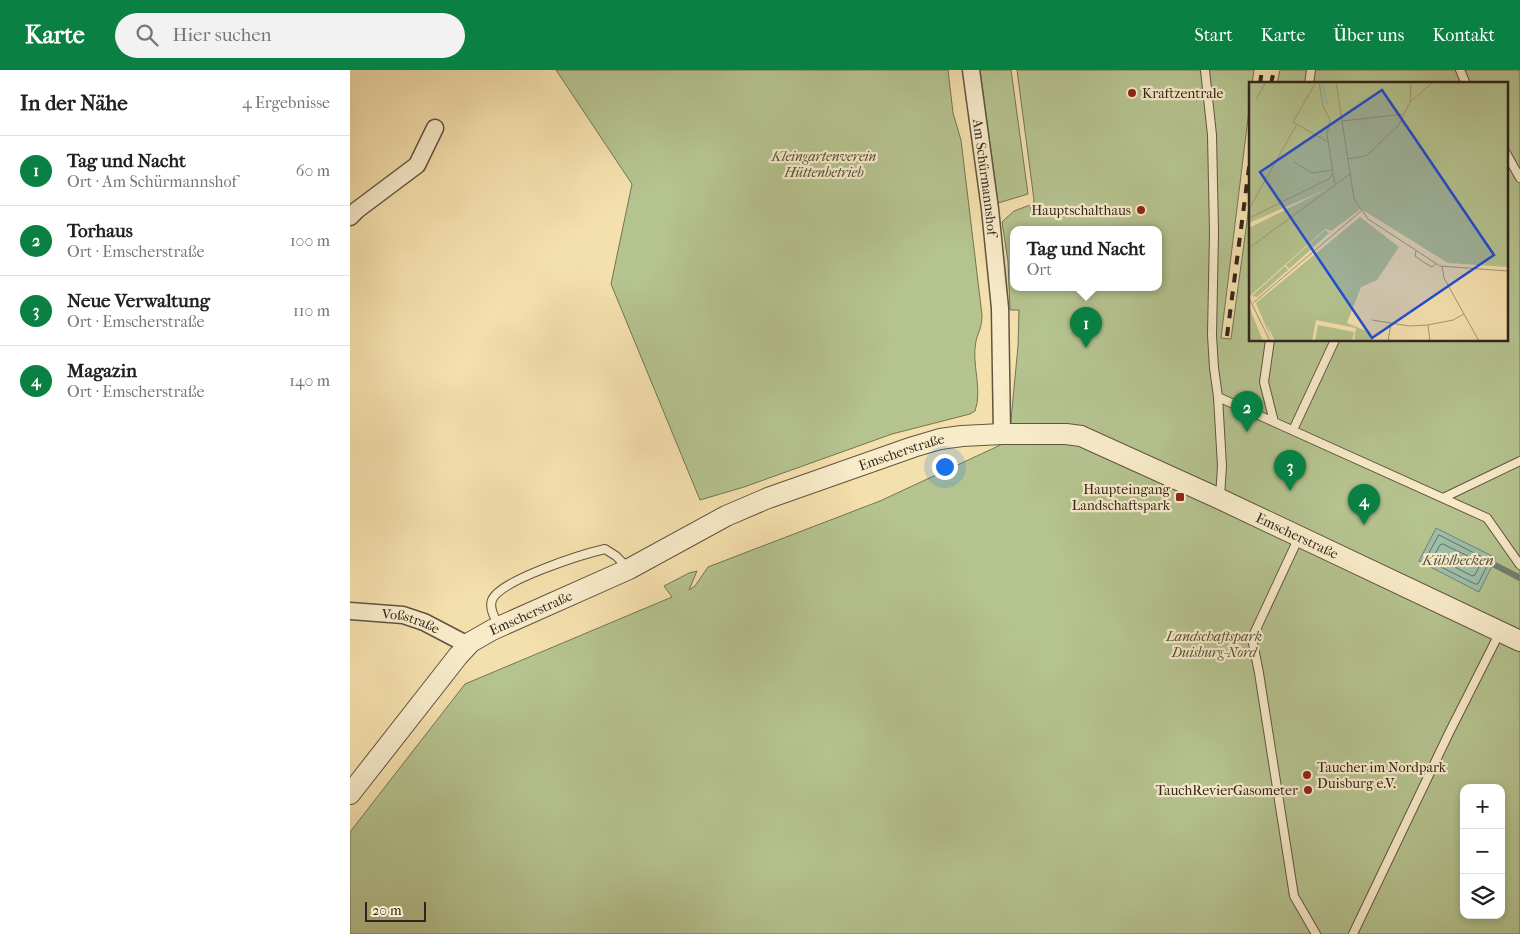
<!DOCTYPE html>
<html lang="de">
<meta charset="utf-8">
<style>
body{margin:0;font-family:"IM FELL French Canon",serif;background:#f2f2f2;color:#222}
.controls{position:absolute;right:15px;bottom:15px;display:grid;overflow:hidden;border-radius:10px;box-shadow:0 2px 8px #0003}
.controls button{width:45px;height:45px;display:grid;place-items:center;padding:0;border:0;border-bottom:1px solid #e0e0e0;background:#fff;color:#222;font:25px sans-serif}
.scale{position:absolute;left:15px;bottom:12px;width:61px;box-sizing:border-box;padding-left:5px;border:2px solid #30251c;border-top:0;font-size:14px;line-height:18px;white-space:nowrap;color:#30251c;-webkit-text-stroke:4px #f8ebca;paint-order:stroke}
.you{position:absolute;left:594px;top:396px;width:18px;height:18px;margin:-12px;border:4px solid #fff;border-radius:50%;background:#1a73e8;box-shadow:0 0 0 8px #1a73e833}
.badge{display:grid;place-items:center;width:32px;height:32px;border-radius:50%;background:#0b8043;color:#fff;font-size:16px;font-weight:700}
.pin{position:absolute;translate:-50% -41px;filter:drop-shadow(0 1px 2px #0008)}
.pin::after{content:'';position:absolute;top:26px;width:18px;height:15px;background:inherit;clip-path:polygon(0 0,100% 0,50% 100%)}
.popup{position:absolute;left:660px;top:156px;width:152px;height:65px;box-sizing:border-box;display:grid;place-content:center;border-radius:10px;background:#fff;filter:drop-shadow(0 1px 4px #0005);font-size:16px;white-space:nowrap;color:#767676}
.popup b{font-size:19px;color:#222}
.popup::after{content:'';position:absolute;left:50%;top:100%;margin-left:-10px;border:10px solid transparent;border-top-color:#fff}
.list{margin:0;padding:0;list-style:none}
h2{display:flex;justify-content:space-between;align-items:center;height:65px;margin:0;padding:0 20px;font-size:21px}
h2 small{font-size:16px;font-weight:400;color:#767676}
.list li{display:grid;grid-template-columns:32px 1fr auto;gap:15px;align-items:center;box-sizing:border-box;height:70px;padding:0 20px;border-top:1px solid #e0e0e0}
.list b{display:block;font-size:19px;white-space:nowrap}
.list p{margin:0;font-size:16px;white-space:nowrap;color:#767676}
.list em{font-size:16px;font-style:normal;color:#767676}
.icon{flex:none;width:28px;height:28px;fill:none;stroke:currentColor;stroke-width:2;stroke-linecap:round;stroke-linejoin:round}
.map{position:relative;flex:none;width:1170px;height:864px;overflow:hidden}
header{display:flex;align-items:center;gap:30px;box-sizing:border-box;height:70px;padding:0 25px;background:#0b8043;color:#fff}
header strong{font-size:24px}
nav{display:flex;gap:28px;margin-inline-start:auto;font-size:18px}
.search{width:350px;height:45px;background:#f2f2f2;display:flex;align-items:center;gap:12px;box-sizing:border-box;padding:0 18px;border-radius:28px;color:#767676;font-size:19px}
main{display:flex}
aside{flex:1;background:#fff}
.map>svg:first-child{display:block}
</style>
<header>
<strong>Karte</strong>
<div class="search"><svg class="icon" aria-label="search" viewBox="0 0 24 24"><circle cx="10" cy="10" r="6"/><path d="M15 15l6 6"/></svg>Hier suchen</div>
<nav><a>Start</a><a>Karte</a><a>Über uns</a><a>Kontakt</a></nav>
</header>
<main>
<aside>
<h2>In der Nähe<small>4 Ergebnisse</small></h2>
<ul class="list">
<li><span class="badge">1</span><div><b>Tag und Nacht</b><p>Ort · Am Schürmannshof</p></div><em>60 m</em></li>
<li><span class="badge">2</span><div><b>Torhaus</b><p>Ort · Emscherstraße</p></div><em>100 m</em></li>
<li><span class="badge">3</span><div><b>Neue Verwaltung</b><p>Ort · Emscherstraße</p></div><em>110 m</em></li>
<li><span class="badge">4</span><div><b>Magazin</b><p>Ort · Emscherstraße</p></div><em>140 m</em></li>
</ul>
</aside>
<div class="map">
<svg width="1170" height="864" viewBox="0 0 1170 864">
<rect width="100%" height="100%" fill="#f4e0ad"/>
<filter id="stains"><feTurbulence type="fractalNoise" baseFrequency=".004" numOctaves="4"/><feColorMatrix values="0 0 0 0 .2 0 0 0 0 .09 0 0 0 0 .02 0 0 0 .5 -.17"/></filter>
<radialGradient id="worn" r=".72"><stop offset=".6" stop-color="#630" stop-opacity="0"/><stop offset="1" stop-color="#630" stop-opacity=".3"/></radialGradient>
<!-- green -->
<path fill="#b5c38f" stroke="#727456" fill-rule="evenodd" d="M206 0H598L603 43 611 70 632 245C632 257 629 260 626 271 621 294 633 319 625 341L620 344 542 364 394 417 350 430 261 214 282 114Z
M630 0H661L678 124 648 133Z
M667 0H904L902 14H900V32L871 268 881 269 900 129V270H1156V14H927L930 0H1170V864H0V762L115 614 322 527 314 516 339 503 347 501 339 520 345 516 358 497 530 431 659 371 668 276 669 240H660L658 191 652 152 664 141 680 135 682 143 684 130ZM664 159H808V217H664ZM1114 718H1151V845H1114Z"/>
<!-- water -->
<path fill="#9cbda9" stroke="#718071" d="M1086 458 1146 488 1129 522 1069 491Z"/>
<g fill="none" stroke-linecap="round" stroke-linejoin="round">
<!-- shore -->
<path stroke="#667162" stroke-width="1" d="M1089 465 1138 490 1139 492 1128 514H1125L1077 490V487Z
M1093 474 1130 492V495L1125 505 1122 506 1086 487 1085 484 1090 475Z"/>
<!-- stream -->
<path stroke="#718071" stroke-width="6" d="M1143 494 1170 508"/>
<defs>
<path id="service" d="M855 0 862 65 864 162 862 265 864 298 868 327 872 396 870 427
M1110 0 1116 14
M959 14 961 0
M1156 83 1170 108
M868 327 924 352 914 312 920 270
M924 352 1137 448 1170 495
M943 360 985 270
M1093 428 1170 391
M949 467 902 568 909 603 944 826 966 864
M149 556C145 548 139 539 142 530 150 510 233 484 255 479L266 486 278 498
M1003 864 1099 663 1150 562"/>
<g id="minor">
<path id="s1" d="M621 0 640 139 650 238 652 364"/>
<path d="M0 147 7 140 67 95 85 58"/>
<path id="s2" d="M0 541 53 545 74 552 118 575"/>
</g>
<g id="tertiary">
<path id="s3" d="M0 724 108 586 121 572 142 560 279 499 376 446 418 428 563 377 590 369 612 366 652 364H716L731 366 870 429 1170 571"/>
</g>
</defs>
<!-- service casing -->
<use href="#service" stroke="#615440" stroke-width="10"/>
<!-- minor casing -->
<use href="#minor" stroke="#615440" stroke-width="19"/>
<!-- tertiary casing -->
<use href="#tertiary" stroke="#615440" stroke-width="22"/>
<!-- service -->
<use href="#service" stroke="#f8ebca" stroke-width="8"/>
<!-- minor -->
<use href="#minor" stroke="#f8ebca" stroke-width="16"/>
<!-- tertiary -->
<use href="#tertiary" stroke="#f8ebca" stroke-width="20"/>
<!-- rail -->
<path stroke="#30251c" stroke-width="4" stroke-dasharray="9 9" stroke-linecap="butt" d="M910 14 912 0
M921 14 924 0
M877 266 900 90"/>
</g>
<!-- markers -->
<g fill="#8f2418" stroke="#f8ebca" stroke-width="2">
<circle cx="782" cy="23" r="5"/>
<circle cx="791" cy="140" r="5"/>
<rect x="825" y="422" width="10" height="10" rx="2.5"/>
<circle cx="957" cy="705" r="5"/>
<circle cx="958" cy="720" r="5"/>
</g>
<g text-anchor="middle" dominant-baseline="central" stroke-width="4.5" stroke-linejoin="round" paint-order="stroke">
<!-- poi labels -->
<g font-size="14" fill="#30251c" stroke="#f8ebca" text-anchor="end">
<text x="792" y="23" text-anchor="start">Kraftzentrale</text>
<text x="781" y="140">Hauptschalthaus</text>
<text x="820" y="419">Haupteingang<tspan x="820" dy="16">Landschaftspark</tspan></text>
<text x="967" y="697" text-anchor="start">Taucher im Nordpark<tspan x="967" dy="16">Duisburg e.V.</tspan></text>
<text x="948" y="720">TauchRevierGasometer</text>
</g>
<!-- park labels -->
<g font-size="14" font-style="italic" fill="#514c39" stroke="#f8ebca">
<text x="474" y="86">Kleingartenverein<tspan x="474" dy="16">Hüttenbetrieb</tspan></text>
<text x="864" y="566">Landschaftspark<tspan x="864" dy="16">Duisburg-Nord</tspan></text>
</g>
<!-- street labels -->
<g font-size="14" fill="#30251c" stroke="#f8ebca">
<text stroke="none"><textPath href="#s1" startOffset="108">Am Schürmannshof</textPath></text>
<text stroke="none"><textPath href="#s3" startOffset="666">Emscherstraße</textPath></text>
<text stroke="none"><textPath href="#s3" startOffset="1086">Emscherstraße</textPath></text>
<text stroke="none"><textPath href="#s3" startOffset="261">Emscherstraße</textPath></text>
<text stroke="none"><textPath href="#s2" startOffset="62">Voßstraße</textPath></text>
</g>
<!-- water labels -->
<g font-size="15" font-style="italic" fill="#505346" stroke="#f8ebca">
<text x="1108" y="490">Kühlbecken</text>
</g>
</g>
<!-- overview -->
<g transform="translate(899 12)">
<rect width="259" height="259" fill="#f4e0ad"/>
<path d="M0 0H259V185L199 181 112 127 82 149 76 147 0 215V146L78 107 0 141ZM111 135 150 165 128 198 112 205 98 241 122 251V259H105L107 246 67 238 63 259H26L18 243 23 259 7 221ZM76 148 80 151 69 161 40 187 37 183ZM36 184 39 188 8 215 3 214ZM0 221 3 232 14 259H0ZM69 243 105 250 103 259H66Z" fill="#b5c38f"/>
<path fill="none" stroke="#9cbda9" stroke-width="2.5" d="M73 0 78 22"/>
<path fill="none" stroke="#a69573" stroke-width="1" d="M67 0 44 40 79 60M70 0 74 24 81 38 78 52 84 91M87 0 105 117 119 137 191 184 259 189M7 18 17 0M161 20 162 0M155 32 161 20 184 0M93 39 155 32 150 43 117 74 98 77M45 80 63 91 84 88M0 127 48 42M0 136 80 97 84 91 86 102M0 166 101 92M167 169 166 174 176 181 183 185 187 182M193 184 195 196 230 259M0 216 21 259M4 221 112 129M123 238 160 244 179 243 204 238 215 232M179 243 181 259M139 259 142 241"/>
<path fill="#1d4ed8" fill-opacity="0.15" stroke="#1d4ed8" stroke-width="2.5" d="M133 8 245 173 123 256 11 90Z"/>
<rect width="259" height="259" fill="none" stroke="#30251c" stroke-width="2.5"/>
</g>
<rect width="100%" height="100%" filter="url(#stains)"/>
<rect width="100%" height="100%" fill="url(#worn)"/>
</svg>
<div class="controls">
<button>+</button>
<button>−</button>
<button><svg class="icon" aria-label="layers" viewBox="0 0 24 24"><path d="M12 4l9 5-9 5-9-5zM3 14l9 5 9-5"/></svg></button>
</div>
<div class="scale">20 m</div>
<div class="you"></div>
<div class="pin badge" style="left:736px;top:278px">1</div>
<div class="popup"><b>Tag und Nacht</b>Ort</div>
<div class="pin badge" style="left:897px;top:362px">2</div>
<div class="pin badge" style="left:940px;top:421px">3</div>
<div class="pin badge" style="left:1014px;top:455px">4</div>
</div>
</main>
